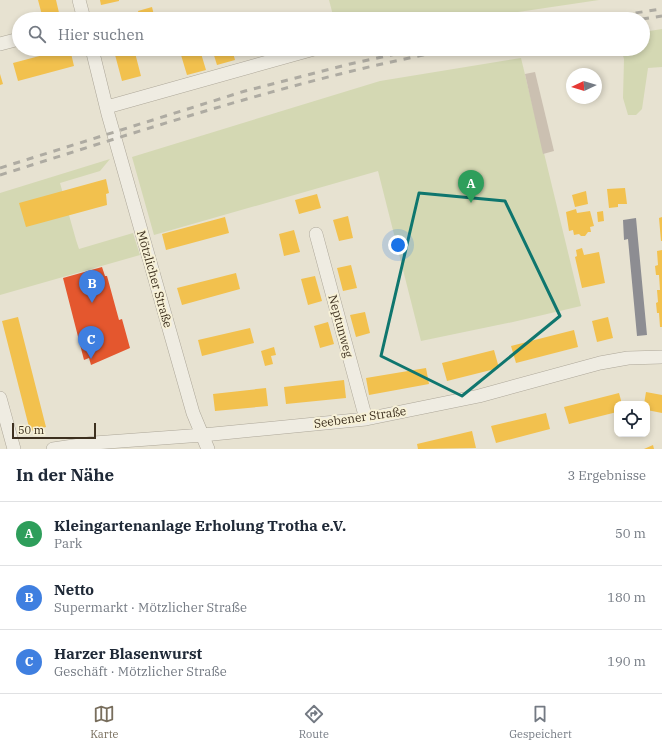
<!DOCTYPE html>
<html lang="de">
<meta charset="utf-8">
<style>
body{margin:0;font-family:"IBM Plex Serif",serif;background:#f6f6f7;color:#1f2937}
.controls{position:absolute;right:12px;bottom:12px;display:grid;overflow:hidden;border-radius:8px;box-shadow:0 2px 6px #0003}
.controls button{width:36px;height:36px;display:grid;place-items:center;padding:0;border:0;border-bottom:1px solid #e0e1e3;background:#fff;color:#1f2937;font:20px sans-serif}
.compass{position:absolute;left:566px;top:68px;width:36px;height:36px;border-radius:50%;background:#fff;box-shadow:0 2px 6px #0003;rotate:266deg}
.scale{position:absolute;left:12px;bottom:10px;width:84px;box-sizing:border-box;padding-left:4px;border:2px solid #3d301f;border-top:0;font-size:11px;line-height:14px;white-space:nowrap;color:#3d301f;-webkit-text-stroke:3px #f7f1d7;paint-order:stroke}
.you{position:absolute;left:398px;top:245px;width:14px;height:14px;margin:-10px;border:3px solid #fff;border-radius:50%;background:#1a73e8;box-shadow:0 0 0 6px #1a73e833}
.badge{display:grid;place-items:center;width:26px;height:26px;border-radius:50%;background:#786e5d;color:#fff;font-size:13px;font-weight:700}
.pin{position:absolute;translate:-50% -33px;filter:drop-shadow(0 1px 2px #0008)}
.pin::after{content:'';position:absolute;top:21px;width:14px;height:12px;background:inherit;clip-path:polygon(0 0,100% 0,50% 100%)}
.list{margin:0;padding:0;list-style:none}
h2{display:flex;justify-content:space-between;align-items:center;height:52px;margin:0;padding:0 16px;font-size:17px}
h2 small{font-size:13px;font-weight:400;color:#747a83}
.list li{display:grid;grid-template-columns:26px 1fr auto;gap:12px;align-items:center;box-sizing:border-box;height:64px;padding:0 16px;border-top:1px solid #e0e1e3}
.list b{display:block;font-size:15px;white-space:nowrap}
.list p{margin:0;font-size:13px;white-space:nowrap;color:#747a83}
.list em{font-size:13px;font-style:normal;color:#747a83}
.icon{flex:none;width:22px;height:22px;fill:none;stroke:currentColor;stroke-width:2;stroke-linecap:round;stroke-linejoin:round}
.map{position:relative;flex:none;width:662px;height:449px;overflow:hidden}
.search{position:absolute;background:#fff;box-shadow:0 2px 6px #0003;left:12px;right:12px;top:12px;height:44px;display:flex;align-items:center;gap:10px;box-sizing:border-box;padding:0 14px;border-radius:22px;color:#747a83;font-size:15px}
.sheet{height:244px;background:#fff}
nav{display:flex;justify-content:space-around;align-items:center;box-sizing:border-box;height:56px;border-top:1px solid #e0e1e3;background:#fff;font-size:11px;color:#747a83}
nav a{display:grid;justify-items:center;gap:2px}
nav .on{color:#786e5d}
.map>svg:first-child{display:block}
</style>
<div class="map">
<svg width="662" height="449" viewBox="0 0 662 449">
<rect width="100%" height="100%" fill="#e7e2d1"/>
<!-- green -->
<path fill="#d4d8b3" d="M329 0H599L471 19H334Z
M662 29V67L648 68 642 109 636 115H628L623 98 624 59 621 49H643V32Z
M521 58 581 306 513 322 421 341 378 171 154 235 132 157 380 81Z
M110 159 100 171 60 183 76 240 79 249 133 233 140 255 0 295V193Z"/>
<!-- homes -->
<path fill="#f2c14e" d="M38 0H56L60 17 53 19H43Z
M100 0H119V1L101 5Z
M152 7 155 19H140L138 11Z
M66 49H70L74 66 18 81 13 63Z
M120 49H134L141 76 122 81 114 51Z
M212 49H232L235 60 217 65Z
M236 49H246L237 52Z
M260 49H277L261 54Z
M200 50 206 70 187 75 181 55Z
M0 74 3 84 0 85Z
M106 179 109 193 106 194 107 205 26 227 19 203Z
M625 188 627 204H618V207L609 208 607 189Z
M586 191 588 204 575 207 572 195Z
M317 194 321 208 299 214 295 200Z
M576 209 577 213 590 211 594 226 590 227 591 232H588L585 236H581L579 234 574 235 573 230 569 231 566 212Z
M603 211 604 221 598 222 597 212Z
M348 216 353 238 339 241 333 220Z
M225 217 229 233 166 250 162 234Z
M662 217V241H661L659 218Z
M294 230 300 252 284 256 279 234Z
M582 248 584 255 599 252 605 283 582 288 575 257 577 256 576 250Z
M662 250V327H660L659 313H657L656 303 658 302 657 290H660L659 275H656L655 266 658 265 657 251Z
M351 265 357 288 343 291 337 268Z
M236 273 240 289 182 305 177 288Z
M315 276 322 301 308 305 301 279Z
M365 312 370 333 356 337 350 315Z
M18 317 46 427 30 431 2 321Z
M608 317 613 338 597 342 592 321Z
M328 322 334 344 320 348 314 326Z
M250 328 254 343 202 356 198 340Z
M574 330 578 347 516 363 511 346Z
M274 347 276 355 271 356 273 364 265 366 261 351Z
M494 350 499 368 447 381 442 363Z
M426 368 429 384 369 395 366 378Z
M344 380 346 398 286 404 284 387Z
M266 388 268 406 215 411 213 394Z
M646 392 662 395V413L647 410V404H644Z
M619 393 622 404H617V412L569 424 564 407Z
M546 413 550 429 496 443 491 426Z
M472 431 476 448 418 449 417 444Z
M653 445 654 449H644Z"/>
<!-- shops -->
<path fill="#e4572e" d="M102 267 105 276H107L119 320 122 319 130 348 91 365 89 358 84 360 63 278Z"/>
<!-- industry -->
<path fill="#8d8d92" d="M636 218 647 335 637 336 628 239 624 240 623 220Z"/>
<!-- building -->
<path fill="#cbc0b1" d="M535 72 554 151 543 154 525 74Z"/>
<g fill="none" stroke-linecap="round" stroke-linejoin="round">
<defs>
<path id="minor" d="M79 0 84 19
M0 44 19 39
M92 49 108 114 193 413 208 449
M107 107 314 49
M316 234 366 419
M0 398 14 449
M53 449 94 443 203 435 366 419 479 396 600 363 628 358 662 357"/>
</defs>
<!-- minor casing -->
<use href="#minor" stroke="#ada799" stroke-width="14"/>
<!-- minor -->
<use href="#minor" stroke="#efece2" stroke-width="13"/>
<!-- rail -->
<path stroke="#aeaba2" stroke-width="3" stroke-dasharray="7 7" stroke-linecap="butt" d="M594 19 662 9
M642 19 662 16
M0 168 245 91 350 64 419 49
M0 175C150 128 299 78 454 49"/>
</g>
<!-- marked area -->
<path fill="none" stroke="#0f766e" stroke-width="3" stroke-linejoin="round" d="M419 193 505 201 560 316 462 396 381 356Z"/>
<g text-anchor="middle" dominant-baseline="central" stroke-width="4" stroke-linejoin="round" paint-order="stroke">
<!-- street labels -->
<g font-size="12" fill="#3d301f" stroke="#f7f1d7">
<text transform="translate(155 279) rotate(74)">Mötzlicher Straße</text>
<text transform="translate(341 326) rotate(75)">Neptunweg</text>
<text transform="translate(360 417) rotate(-8)">Seebener Straße</text>
</g>
</g>
</svg>
<div class="controls">
<button><svg class="icon" aria-label="locate" viewBox="0 0 24 24"><circle cx="12" cy="12" r="6"/><path d="M12 2v4M12 18v4M2 12h4M18 12h4"/></svg></button>
</div>
<svg class="compass" viewBox="-18 -18 36 36"><path d="M0-13l5 13h-10z" fill="#e53935"/><path d="M0 13l5-13h-10z" fill="#747a83"/></svg>
<div class="scale">50 m</div>
<div class="you"></div>
<div class="pin badge" style="left:471px;top:203px;background:#2e9e5b">A</div>
<div class="pin badge" style="left:92px;top:303px;background:#3f7fe0">B</div>
<div class="pin badge" style="left:91px;top:359px;background:#3f7fe0">C</div>
<div class="search"><svg class="icon" aria-label="search" viewBox="0 0 24 24"><circle cx="10" cy="10" r="6"/><path d="M15 15l6 6"/></svg>Hier suchen</div>
</div>
<section class="sheet">
<h2>In der Nähe<small>3 Ergebnisse</small></h2>
<ul class="list">
<li><span class="badge" style="background:#2e9e5b">A</span><div><b>Kleingartenanlage Erholung Trotha e.V.</b><p>Park</p></div><em>50 m</em></li>
<li><span class="badge" style="background:#3f7fe0">B</span><div><b>Netto</b><p>Supermarkt · Mötzlicher Straße</p></div><em>180 m</em></li>
<li><span class="badge" style="background:#3f7fe0">C</span><div><b>Harzer Blasenwurst</b><p>Geschäft · Mötzlicher Straße</p></div><em>190 m</em></li>
</ul>
</section>
<nav>
<a class="on"><svg class="icon" aria-label="map" viewBox="0 0 24 24"><path d="M3 6l6-2 6 2 6-2v14l-6 2-6-2-6 2zM9 4v14M15 6v14"/></svg>Karte</a>
<a><svg class="icon" aria-label="directions" viewBox="0 0 24 24"><path d="M12 3l9 9-9 9-9-9zM9 14v-3h6M13 9l2 2-2 2"/></svg>Route</a>
<a><svg class="icon" aria-label="saved" viewBox="0 0 24 24"><path d="M7 4h10v16l-5-4-5 4z"/></svg>Gespeichert</a>
</nav>
